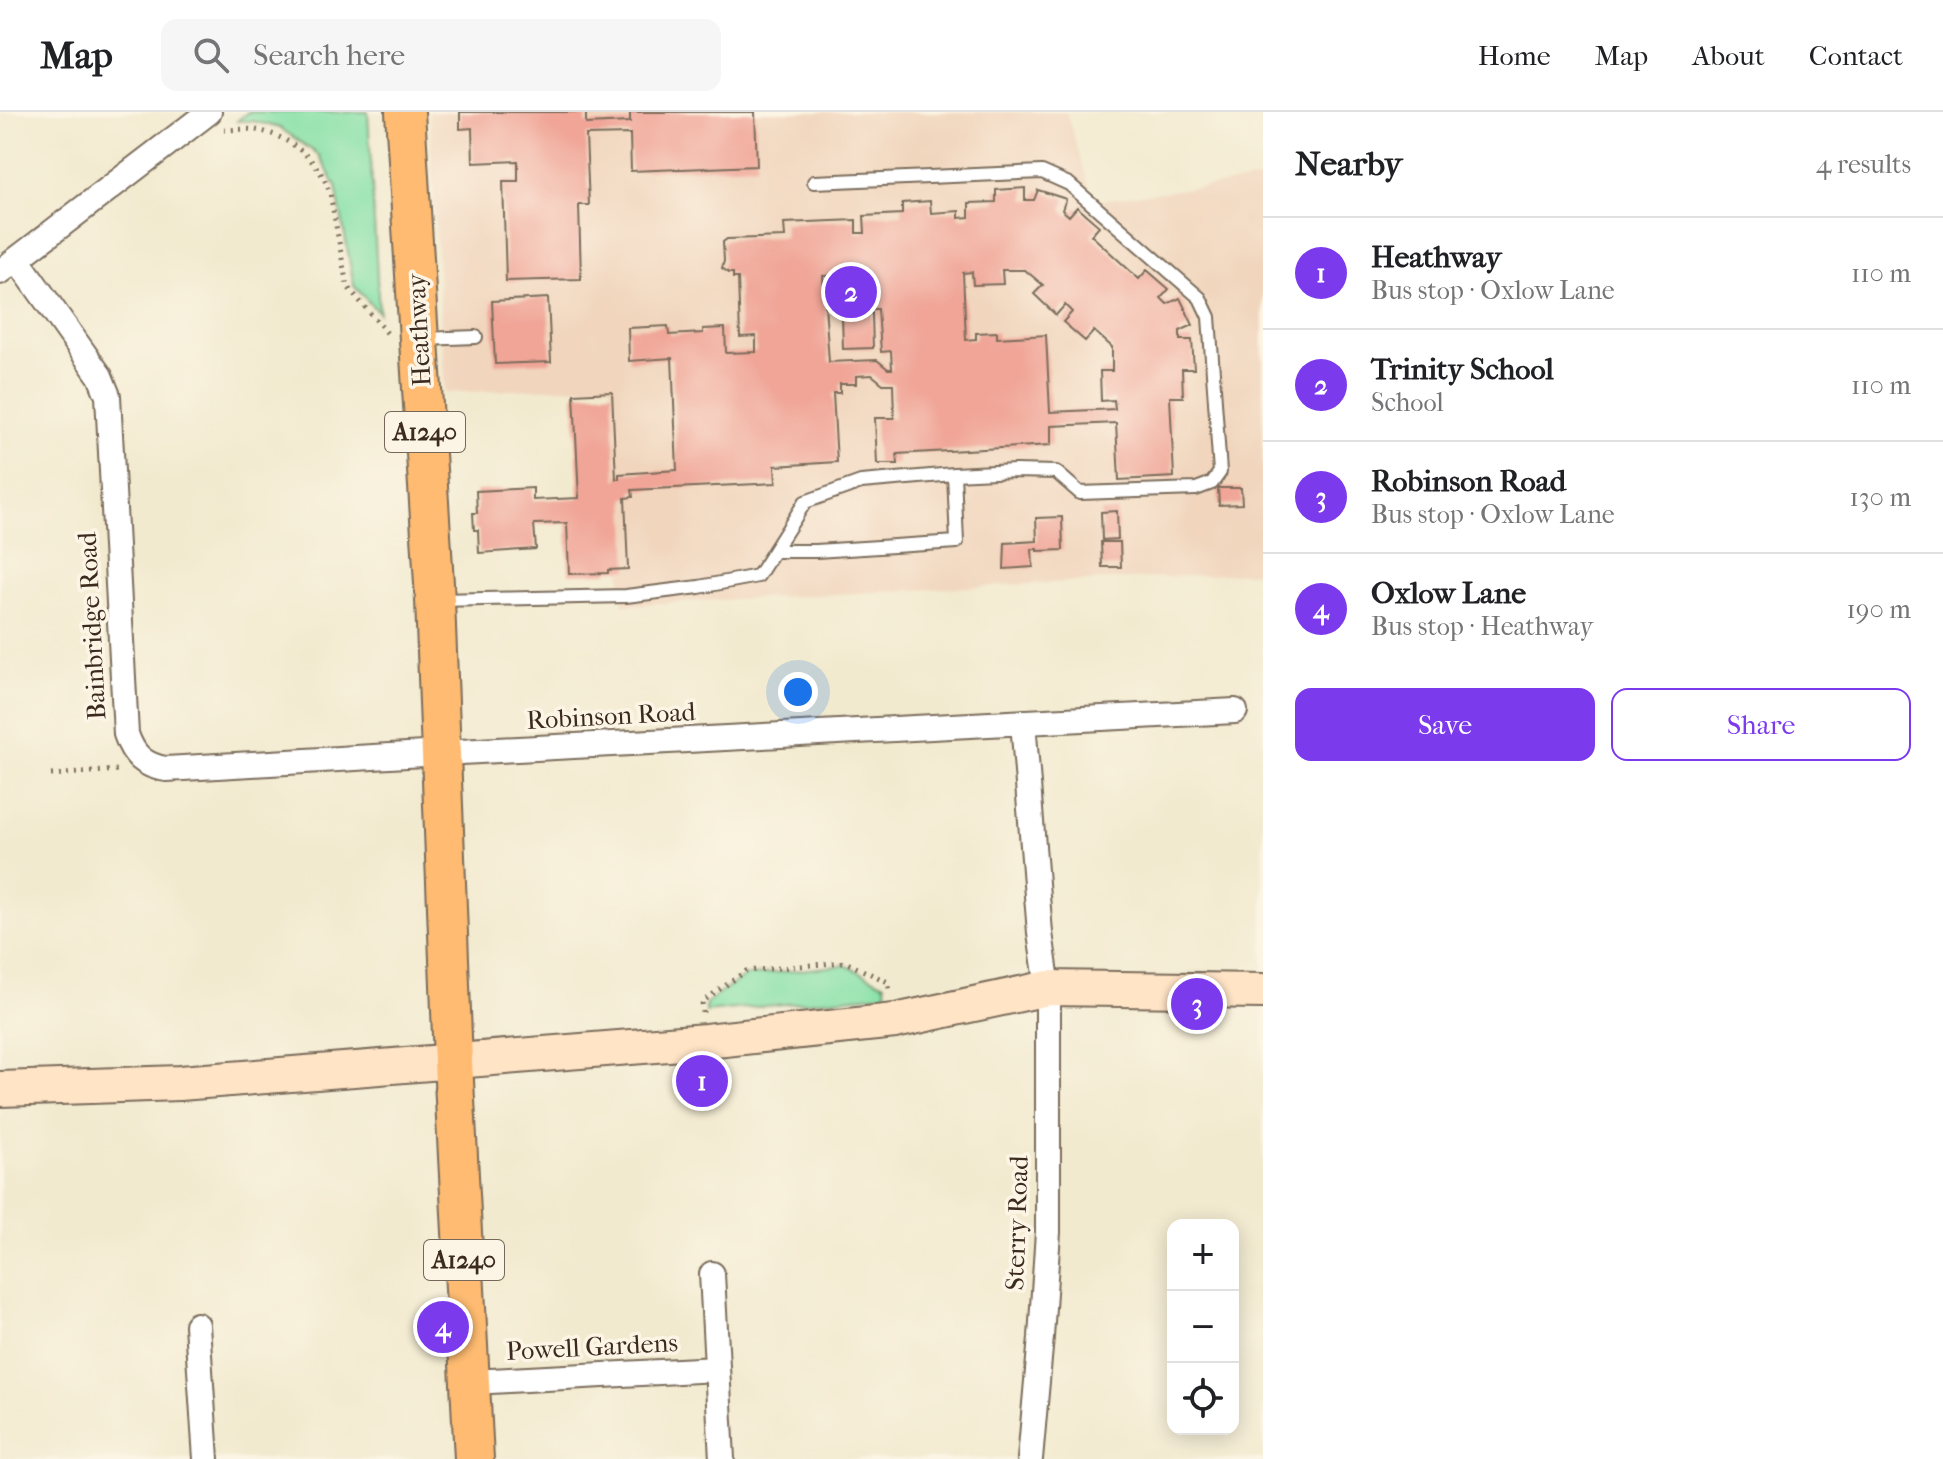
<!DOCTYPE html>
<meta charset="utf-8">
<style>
body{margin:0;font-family:"IM FELL French Canon",serif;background:#f6f6f6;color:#202124}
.controls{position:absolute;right:24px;bottom:24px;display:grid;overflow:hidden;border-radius:16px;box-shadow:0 4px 20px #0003}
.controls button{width:72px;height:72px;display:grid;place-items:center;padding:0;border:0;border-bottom:2px solid #e0e0e0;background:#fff;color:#202124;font:40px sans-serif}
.you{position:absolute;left:798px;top:580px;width:28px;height:28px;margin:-20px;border:6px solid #fff;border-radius:50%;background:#1a73e8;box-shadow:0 0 0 12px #1a73e833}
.badge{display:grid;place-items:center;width:52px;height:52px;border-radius:50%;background:#7c3aed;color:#fff;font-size:26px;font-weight:700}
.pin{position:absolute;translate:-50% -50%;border:4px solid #fff;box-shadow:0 2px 8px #0006}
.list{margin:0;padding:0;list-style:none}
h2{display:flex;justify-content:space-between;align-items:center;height:104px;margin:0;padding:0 32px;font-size:34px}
h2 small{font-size:26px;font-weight:400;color:#757577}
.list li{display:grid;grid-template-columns:52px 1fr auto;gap:24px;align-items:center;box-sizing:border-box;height:112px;padding:0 32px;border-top:2px solid #e0e0e0}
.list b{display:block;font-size:30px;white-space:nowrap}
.list p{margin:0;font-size:26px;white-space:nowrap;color:#757577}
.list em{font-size:26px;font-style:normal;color:#757577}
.actions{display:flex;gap:16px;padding:24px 32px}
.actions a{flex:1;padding:18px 0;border:2px solid #7c3aed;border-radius:16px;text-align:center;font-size:28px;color:#7c3aed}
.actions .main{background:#7c3aed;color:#fff}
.icon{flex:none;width:44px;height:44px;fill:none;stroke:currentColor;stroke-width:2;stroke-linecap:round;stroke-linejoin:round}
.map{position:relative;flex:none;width:1263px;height:1347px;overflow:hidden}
header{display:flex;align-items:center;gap:48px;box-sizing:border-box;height:112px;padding:0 40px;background:#fff;border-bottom:2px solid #e0e0e0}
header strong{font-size:38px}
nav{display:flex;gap:44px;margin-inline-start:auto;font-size:28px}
.search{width:560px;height:72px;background:#f6f6f6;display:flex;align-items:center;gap:20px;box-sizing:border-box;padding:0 28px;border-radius:16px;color:#757577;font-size:30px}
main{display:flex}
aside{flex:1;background:#fff}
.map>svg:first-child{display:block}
</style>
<header>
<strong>Map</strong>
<div class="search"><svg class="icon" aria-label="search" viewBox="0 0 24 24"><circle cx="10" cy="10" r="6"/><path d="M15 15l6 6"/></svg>Search here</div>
<nav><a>Home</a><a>Map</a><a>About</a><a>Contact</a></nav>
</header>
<main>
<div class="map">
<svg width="1263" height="1347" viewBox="0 0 1263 1347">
<rect width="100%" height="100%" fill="#fcf5e5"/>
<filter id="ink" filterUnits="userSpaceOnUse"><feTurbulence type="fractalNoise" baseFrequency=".0125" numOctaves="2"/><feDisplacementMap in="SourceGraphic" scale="16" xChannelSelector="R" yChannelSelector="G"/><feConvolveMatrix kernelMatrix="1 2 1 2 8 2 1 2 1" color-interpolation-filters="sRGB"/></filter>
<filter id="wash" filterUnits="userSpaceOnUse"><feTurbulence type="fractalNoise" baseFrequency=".006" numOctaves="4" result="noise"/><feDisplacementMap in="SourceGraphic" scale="32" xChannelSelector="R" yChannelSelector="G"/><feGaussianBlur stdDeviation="1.8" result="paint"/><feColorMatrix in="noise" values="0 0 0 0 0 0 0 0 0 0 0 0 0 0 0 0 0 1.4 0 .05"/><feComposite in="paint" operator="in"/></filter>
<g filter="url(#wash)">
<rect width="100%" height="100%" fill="#f2eacf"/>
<!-- built -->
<path fill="#f1d5bd" d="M429 0H1066L1091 80 1100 88 1263 67V460L623 493 610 274 445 281Z"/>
<!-- green -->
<path fill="#87e1a7" stroke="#618662" stroke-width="2" d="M248 0H368L379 201 354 174 336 74 319 43 280 16 253 9H237Z
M845 853 885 872 886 882 706 900V891L745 864Z"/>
<g id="blocks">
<!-- building -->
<path fill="#f0a597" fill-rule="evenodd" d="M460 0H586V12L630 10V0H755L757 54 631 59 630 22 586 23 589 93H579L581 167 506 169 503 69H518V49L473 51 472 16 460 17Z
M1025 76V88H1034L1038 78 1066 87 1062 98 1069 104 1077 95 1099 114 1091 123 1139 167 1147 158 1169 177 1161 186 1167 192 1180 186 1193 213 1180 219V228H1192L1194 257H1182L1183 285H1170L1174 365 1119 368 1116 311 1051 314V333L897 342 898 352H877L875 306H894L893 272H883L872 263 856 264V272H840V281H833L837 350 775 354 776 371 632 378 633 385 625 386 628 457 608 458V461L569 462 567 411 534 412 536 437 479 441 478 418H474L473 401H477L476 379 533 376V388L579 386 574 282 612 280 616 367H619V362L677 358 672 246 629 249 628 216 668 214 669 223 703 221V217L725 216 726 241 756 240V224L740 225 738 166H733V161H729L722 156 724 149 723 130 727 127 785 125 784 111 856 108V121H865L864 104 902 102V91L930 89 931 101 959 99V106L969 105V91L996 90V78ZM1002 158H1025L1043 173 1034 182 1056 203 1065 193 1072 200 1063 210 1085 229 1094 219 1112 235V259H1100L1101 289 1114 288 1115 297 1050 300 1046 223 997 226V220L976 221V227L966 228 963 161 972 160 973 173 1003 172ZM867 162 869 197H878L881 240 891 239 892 257H888L877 248 829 250 823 164Z
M548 186 551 250 495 252 492 189Z
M872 201 873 236 843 237 842 202Z
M1218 376H1241L1242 392 1219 393Z
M1117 399 1118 427 1102 428 1101 400Z
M1062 405 1063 438 1037 439V437H1032L1033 455 1004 457 1005 431 1037 429 1036 406Z
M1101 430H1120L1121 455H1102Z"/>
</g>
</g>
<g filter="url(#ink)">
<use href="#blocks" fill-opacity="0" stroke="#7b6d5c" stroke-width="2"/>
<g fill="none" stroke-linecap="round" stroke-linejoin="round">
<defs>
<path id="lane" d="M423 227 476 225
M774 439H816L957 430 954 362
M438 488 626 484 699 475 758 464 805 390 861 370 954 362 1015 359 1056 360 1080 381 1196 377 1212 371 1220 360 1209 205 1200 186 1069 72 1042 60 814 70"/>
<path id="street" d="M17 147 100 264 108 284 126 622C133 643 144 654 166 657L441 641 1235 599
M0 160 209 0
M1023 610 1040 821 1048 876V1120L1041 1225 1030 1347
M712 1162 722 1347
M197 1213 206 1347
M471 1270 717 1257"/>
<path id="secondary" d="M0 977 180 971 706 929 895 909 1048 876 1263 879"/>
<path id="primary" d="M405 0 435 488 453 950 474 1347"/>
</defs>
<!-- lane casing -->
<use href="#lane" stroke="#7b6d5c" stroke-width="16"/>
<!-- street casing -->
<use href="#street" stroke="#7b6d5c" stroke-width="28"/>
<!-- secondary casing -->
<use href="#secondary" stroke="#7b6d5c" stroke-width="38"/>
<!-- primary casing -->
<use href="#primary" stroke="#7b6d5c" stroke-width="42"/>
<!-- path -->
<path stroke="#7b6d5c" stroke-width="5" stroke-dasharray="2 6" stroke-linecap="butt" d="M224 18C234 18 246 16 256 18 289 23 320 49 330 81L347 174 387 221
M51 663 118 658
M703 901 702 890 746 859 845 850 888 870 890 881"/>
<!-- lane -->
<use href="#lane" stroke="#fff" stroke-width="12"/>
<!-- street -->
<use href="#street" stroke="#fff" stroke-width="24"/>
<!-- secondary -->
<use href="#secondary" stroke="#ffe4c6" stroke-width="34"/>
<!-- primary -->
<use href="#primary" stroke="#febb71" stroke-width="38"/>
</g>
</g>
<g text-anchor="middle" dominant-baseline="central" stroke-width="7" stroke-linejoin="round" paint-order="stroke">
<!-- shield labels -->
<g fill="#fcf5e5" stroke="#75675a" stroke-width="2">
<rect x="385" y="300" width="80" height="40" rx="6"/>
<rect x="424" y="1128" width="80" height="40" rx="6"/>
</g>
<g font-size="24" font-weight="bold" fill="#3b2a1e">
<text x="425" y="320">A1240</text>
<text x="464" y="1148">A1240</text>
</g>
<!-- street labels -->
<g font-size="26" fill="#3b2a1e" stroke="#fcf5e5">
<text transform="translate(419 218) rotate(-93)">Heathway</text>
<text transform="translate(92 514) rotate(-93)">Bainbridge Road</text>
<text transform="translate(611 604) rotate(-3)">Robinson Road</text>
<text transform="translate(1017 1111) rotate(-88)">Sterry Road</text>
<text transform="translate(592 1235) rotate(-3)">Powell Gardens</text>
</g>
</g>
</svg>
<div class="controls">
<button>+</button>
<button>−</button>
<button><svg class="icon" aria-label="locate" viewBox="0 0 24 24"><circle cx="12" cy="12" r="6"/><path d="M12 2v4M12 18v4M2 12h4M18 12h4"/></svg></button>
</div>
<div class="you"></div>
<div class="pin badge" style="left:702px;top:969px">1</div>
<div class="pin badge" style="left:851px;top:180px">2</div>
<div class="pin badge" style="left:1197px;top:892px">3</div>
<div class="pin badge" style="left:443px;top:1215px">4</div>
</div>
<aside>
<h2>Nearby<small>4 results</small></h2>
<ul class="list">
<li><span class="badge">1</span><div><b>Heathway</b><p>Bus stop · Oxlow Lane</p></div><em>110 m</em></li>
<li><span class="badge">2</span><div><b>Trinity School</b><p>School</p></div><em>110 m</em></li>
<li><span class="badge">3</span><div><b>Robinson Road</b><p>Bus stop · Oxlow Lane</p></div><em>130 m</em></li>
<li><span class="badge">4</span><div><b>Oxlow Lane</b><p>Bus stop · Heathway</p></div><em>190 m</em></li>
</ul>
<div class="actions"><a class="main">Save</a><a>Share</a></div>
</aside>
</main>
